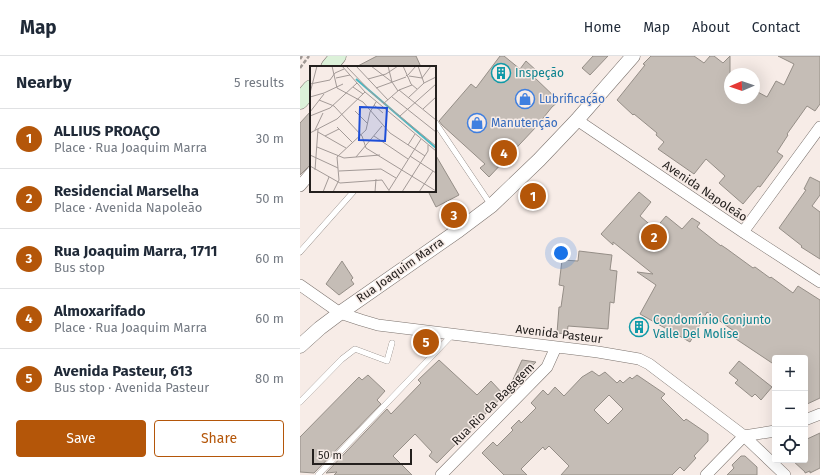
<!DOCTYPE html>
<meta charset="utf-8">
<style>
body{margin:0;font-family:"Fira Sans",sans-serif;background:#f2f2f3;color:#1f2937}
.controls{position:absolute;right:12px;bottom:12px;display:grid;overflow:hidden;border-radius:4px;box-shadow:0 4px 16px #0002}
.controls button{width:36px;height:36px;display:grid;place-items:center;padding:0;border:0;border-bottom:1px solid #e0e1e3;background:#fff;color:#1f2937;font:20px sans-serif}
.compass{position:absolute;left:424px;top:12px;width:36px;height:36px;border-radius:50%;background:#fff;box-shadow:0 4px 16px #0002;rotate:268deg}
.scale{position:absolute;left:12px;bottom:10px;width:100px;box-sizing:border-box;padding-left:4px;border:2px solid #24201e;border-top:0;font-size:11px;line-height:14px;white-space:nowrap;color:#24201e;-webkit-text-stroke:3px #f7ece7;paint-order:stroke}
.you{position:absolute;left:261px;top:197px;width:14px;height:14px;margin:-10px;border:3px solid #fff;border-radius:50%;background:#1a73e8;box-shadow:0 0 0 6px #1a73e833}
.badge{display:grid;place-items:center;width:26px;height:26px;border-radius:50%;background:#b45609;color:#fff;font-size:13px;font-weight:700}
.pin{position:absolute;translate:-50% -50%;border:2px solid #fff;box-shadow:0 1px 4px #0006}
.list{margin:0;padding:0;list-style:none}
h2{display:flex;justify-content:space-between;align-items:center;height:52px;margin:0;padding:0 16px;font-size:17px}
h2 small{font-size:13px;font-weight:400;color:#747a83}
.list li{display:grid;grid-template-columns:26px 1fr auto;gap:12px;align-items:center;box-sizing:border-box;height:60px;padding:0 16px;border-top:1px solid #e0e1e3}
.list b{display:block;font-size:15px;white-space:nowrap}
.list p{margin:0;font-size:13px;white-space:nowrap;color:#747a83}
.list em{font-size:13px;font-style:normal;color:#747a83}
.actions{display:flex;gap:8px;padding:12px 16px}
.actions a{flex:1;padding:9px 0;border:1px solid #b45609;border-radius:4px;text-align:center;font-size:14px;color:#b45609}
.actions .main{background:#b45609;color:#fff}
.icon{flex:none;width:22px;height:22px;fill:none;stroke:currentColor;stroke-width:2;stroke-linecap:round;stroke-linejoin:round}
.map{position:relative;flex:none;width:520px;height:419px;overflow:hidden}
header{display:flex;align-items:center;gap:24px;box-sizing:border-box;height:56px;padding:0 20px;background:#fff;border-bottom:1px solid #e0e1e3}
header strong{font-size:19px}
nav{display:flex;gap:22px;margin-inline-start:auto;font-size:14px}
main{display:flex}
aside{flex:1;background:#fff}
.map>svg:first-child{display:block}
</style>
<header>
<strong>Map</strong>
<nav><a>Home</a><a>Map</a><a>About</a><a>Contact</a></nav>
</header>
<main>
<aside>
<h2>Nearby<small>5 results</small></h2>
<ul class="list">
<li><span class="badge">1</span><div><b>ALLIUS PROAÇO</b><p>Place · Rua Joaquim Marra</p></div><em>30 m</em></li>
<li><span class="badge">2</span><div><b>Residencial Marselha</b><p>Place · Avenida Napoleão</p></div><em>50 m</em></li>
<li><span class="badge">3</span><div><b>Rua Joaquim Marra, 1711</b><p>Bus stop</p></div><em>60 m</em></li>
<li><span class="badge">4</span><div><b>Almoxarifado</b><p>Place · Rua Joaquim Marra</p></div><em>60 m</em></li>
<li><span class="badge">5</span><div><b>Avenida Pasteur, 613</b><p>Bus stop · Avenida Pasteur</p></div><em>80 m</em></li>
</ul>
<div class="actions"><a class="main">Save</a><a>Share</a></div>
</aside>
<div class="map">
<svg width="520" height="419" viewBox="0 0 520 419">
<rect width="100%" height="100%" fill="#f7ece7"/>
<!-- building -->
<path fill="#c5bdb6" stroke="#958e87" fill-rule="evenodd" d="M77 0H116L121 11H56Z
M200 0H204L220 13 226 5 238 16 234 21 259 45 252 51 236 71 189 121 180 112 185 108 142 69 139 65 171 28 176 32Z
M293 0H308L290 19 282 12Z
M351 0H394L404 7 410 0H414L423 7 430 0V42H454V34L467 41 476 25 484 29 494 8 478 0H520V48L515 55 507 50 487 78 488 79 477 96 483 100 460 131 458 130 443 148 419 127 425 120 406 103 394 118 358 93 364 86 356 79 357 77 334 58 333 59 317 44 345 9 343 8Z
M11 55V108L0 119V67Z
M135 98 159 139 136 151 128 135H135Z
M510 121 520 126V139L512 150 520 156V203L501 191 502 190 479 172 506 134 504 133Z
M232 134 240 141 233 151 224 143Z
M339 136 351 146 340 160 355 173 366 160 382 173 392 162 400 167 397 171 421 190V189L427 193 453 212 455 211 470 222 471 221 493 237 498 230 520 244V342L505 349V302H475V309L430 279 434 275 407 256 390 286 340 258 356 229 337 216 353 218 313 186V189L301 178Z
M279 195 312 199 310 214 317 215 314 247 310 246 308 273 268 270 267 278 257 277 259 251H261L264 230 259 229 262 204 278 205Z
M42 205 53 222 51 224 54 228 39 239 26 228Z
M139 304 177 339 191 325 204 339 137 407 129 400 132 396 115 378 93 400 112 419H34L37 416 26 417 87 353 91 358 121 327 118 324Z
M222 304 236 306 212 331 210 330Z
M439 305 472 331 461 344 455 338 452 341 435 327 438 324 429 317Z
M292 315 299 320 305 316 317 327 320 324 323 327 330 321 332 323 337 319 365 338 361 342 384 365 386 363 408 378V385L394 400 396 402 384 415 380 411 372 419H261L269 410 249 390 245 394 243 391 221 413 227 419H204L182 397 193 386 197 390 213 374 211 372 219 364 221 367 236 352 231 347 243 334 248 339 255 331 264 340 282 321ZM309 339 323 353 308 368 294 354Z
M68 319 85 335 77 344 81 348 14 417 0 416V381L59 321 62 324Z
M520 377V412L510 417V415L505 417V416L492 404H505V384Z
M441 400H445L457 411V419H427L434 412 432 409Z"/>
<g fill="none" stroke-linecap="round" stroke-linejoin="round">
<defs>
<path id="service" d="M135 66 191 149
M0 196 54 135
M0 346 42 303 55 293 87 305 92 287
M18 419 153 278"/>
<path id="minor" d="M277 64 443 176 520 226
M0 130 11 117
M443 176 520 71
M0 229 40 257 61 264 78 269 298 296 339 303 349 308 444 380 485 419
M505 364 520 358
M141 419 247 311 256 291
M406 419 444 380 475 375"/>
<path id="tertiary" d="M0 290 20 272 40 257 159 174 191 150 239 104 277 64 333 0"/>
<path id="secondary" d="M29 11 38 0
M0 45 11 32"/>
</defs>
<!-- service casing -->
<use href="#service" stroke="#7c736e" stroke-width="6"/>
<!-- minor casing -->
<use href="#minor" stroke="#7c736e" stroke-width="12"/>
<!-- tertiary casing -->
<use href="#tertiary" stroke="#7c736e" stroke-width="15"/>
<!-- secondary casing -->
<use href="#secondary" stroke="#7c736e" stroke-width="17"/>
<!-- path -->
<path stroke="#9f9793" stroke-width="2.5" stroke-dasharray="4 2" stroke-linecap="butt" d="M0 3 2 0
M0 12 9 0"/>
<!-- service -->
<use href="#service" stroke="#fff" stroke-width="5.5"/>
<!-- minor -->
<use href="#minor" stroke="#fff" stroke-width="11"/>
<!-- tertiary -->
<use href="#tertiary" stroke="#fff" stroke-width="14"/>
<!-- secondary -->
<use href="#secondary" stroke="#dcf1d9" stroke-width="16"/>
</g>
<!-- icons -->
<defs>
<symbol id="building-ring" viewBox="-11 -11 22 22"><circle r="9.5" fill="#f7ece7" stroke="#0f9aa8" stroke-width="1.5"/><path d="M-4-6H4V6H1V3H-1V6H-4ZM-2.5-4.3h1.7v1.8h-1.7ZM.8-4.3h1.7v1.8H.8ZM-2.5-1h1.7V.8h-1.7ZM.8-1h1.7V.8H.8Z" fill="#0f9aa8"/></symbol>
<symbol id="shop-ring" viewBox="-11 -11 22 22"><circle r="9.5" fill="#f7ece7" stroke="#3f7fe0" stroke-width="1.5"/><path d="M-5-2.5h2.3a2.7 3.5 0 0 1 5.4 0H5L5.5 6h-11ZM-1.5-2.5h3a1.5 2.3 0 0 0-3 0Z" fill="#3f7fe0"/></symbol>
</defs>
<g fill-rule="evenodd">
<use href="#building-ring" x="190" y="6" width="22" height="22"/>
<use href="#shop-ring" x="214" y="32" width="22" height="22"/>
<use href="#shop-ring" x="166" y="56" width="22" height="22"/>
<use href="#building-ring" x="328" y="260" width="22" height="22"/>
</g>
<g text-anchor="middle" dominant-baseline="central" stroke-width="3" stroke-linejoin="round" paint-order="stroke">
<!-- culture labels -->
<g font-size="12" fill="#0d838f" stroke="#f7ece7" text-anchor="start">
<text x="215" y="17">Inspeção</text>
<text x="353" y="264">Condomínio Conjunto<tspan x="353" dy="14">Valle Del Molise</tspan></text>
</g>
<!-- shop labels -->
<g font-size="12" fill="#366cbe" stroke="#f7ece7" text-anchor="start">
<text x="239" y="43">Lubrificação</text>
<text x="191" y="67">Manutenção</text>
</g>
<!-- street labels -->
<g font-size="12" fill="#24201e" stroke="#f7ece7">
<text transform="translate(405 135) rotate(34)">Avenida Napoleão</text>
<text transform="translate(100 214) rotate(-35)">Rua Joaquim Marra</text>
<text transform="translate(259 278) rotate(7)">Avenida Pasteur</text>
<text transform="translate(193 348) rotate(-45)">Rua Rio da Bagagem</text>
</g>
</g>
<!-- overview -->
<g transform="translate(10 10)">
<rect width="126" height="126" fill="#f7ece7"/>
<path fill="none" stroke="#4ab8c2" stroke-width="2" d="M46 13 126 82"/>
<path fill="none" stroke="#a39a97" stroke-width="1" d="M22 0 27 22 53 36 80 67 115 90M32 0 55 26 126 85M36 0 63 28 126 80M46 0 78 34M50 0H68M61 0 82 16 88 25M78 0 82 16M93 0 98 11 96 9M108 0 114 17M98 9 106 0M99 10 112 12 121 0M98 11 101 18 107 23M26 12 40 9M58 13 76 8 88 0M0 18 20 14 25 7 34 3M43 21 53 28M66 22 96 11M89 24 126 54M0 27 7 0M0 31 14 27 33 18M82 31 126 66M98 32 114 17 126 11M9 34 24 40 52 70 56 82 126 125M73 38 89 24 102 19M64 39 73 47M113 43 126 31M45 45 58 58M0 46 14 28M0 50 20 42 47 17M90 50 126 18M27 61 43 77M5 64 13 47M8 66 36 82M0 67 27 53 55 26M15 70 29 63M64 70 98 93M98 79 105 68M7 81 34 92 70 89M0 89 28 102M100 90 126 107M46 91 72 60M0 100 30 117 72 114 80 126M5 104 8 63M29 105 71 103 86 112M79 124 111 73M13 126 19 111M23 126 29 114 27 91 56 64 60 46 66 36M65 126 66 113M92 126 118 85V79M109 126 123 105"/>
<path fill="#1d4ed8" fill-opacity="0.15" stroke="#1d4ed8" stroke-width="2" d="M50 41 77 42 75 75 49 74Z"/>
<rect width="126" height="126" fill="none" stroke="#24201e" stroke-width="2"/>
</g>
</svg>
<div class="controls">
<button>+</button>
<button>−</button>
<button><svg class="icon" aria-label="locate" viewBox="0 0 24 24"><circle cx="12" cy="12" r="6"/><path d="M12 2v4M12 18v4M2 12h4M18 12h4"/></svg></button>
</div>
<svg class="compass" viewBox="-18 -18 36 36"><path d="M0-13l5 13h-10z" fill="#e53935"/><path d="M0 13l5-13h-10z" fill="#747a83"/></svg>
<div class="scale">50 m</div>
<div class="you"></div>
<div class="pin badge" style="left:233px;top:140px">1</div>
<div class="pin badge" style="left:354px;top:181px">2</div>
<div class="pin badge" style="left:154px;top:159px">3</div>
<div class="pin badge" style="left:204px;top:97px">4</div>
<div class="pin badge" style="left:126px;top:286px">5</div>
</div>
</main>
